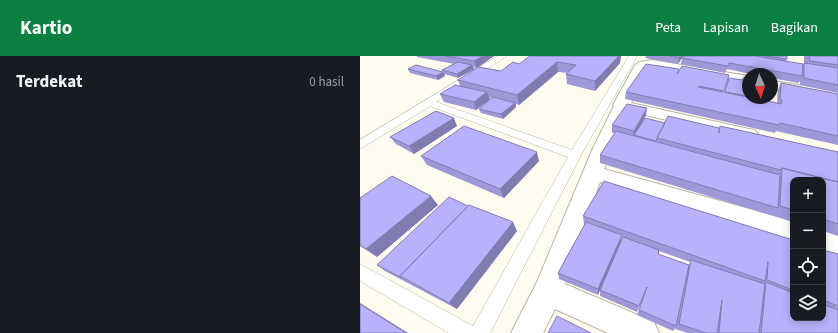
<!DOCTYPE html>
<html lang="id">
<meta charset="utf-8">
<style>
body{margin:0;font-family:"Source Sans 3",sans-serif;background:#242831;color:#f1f3f6}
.controls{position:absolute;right:12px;bottom:12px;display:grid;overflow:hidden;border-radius:8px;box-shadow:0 2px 10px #0003}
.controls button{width:36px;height:36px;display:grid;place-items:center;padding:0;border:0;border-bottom:1px solid #363941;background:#171b24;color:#f1f3f6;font:20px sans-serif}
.compass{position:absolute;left:382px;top:12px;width:36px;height:36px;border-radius:50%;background:#171b24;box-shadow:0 2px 10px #0003;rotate:176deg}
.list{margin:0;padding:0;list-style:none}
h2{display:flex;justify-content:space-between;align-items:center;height:52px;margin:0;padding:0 16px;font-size:17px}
h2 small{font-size:13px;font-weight:400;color:#9ea1a6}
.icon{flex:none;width:22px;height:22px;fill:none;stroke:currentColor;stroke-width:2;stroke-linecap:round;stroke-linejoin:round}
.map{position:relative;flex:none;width:478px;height:277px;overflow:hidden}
header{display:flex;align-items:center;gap:24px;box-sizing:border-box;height:56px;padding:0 20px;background:#0b8043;color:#fff}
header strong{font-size:19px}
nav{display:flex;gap:22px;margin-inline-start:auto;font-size:14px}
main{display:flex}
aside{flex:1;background:#171b24}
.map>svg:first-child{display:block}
</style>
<header>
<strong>Kartio</strong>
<nav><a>Peta</a><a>Lapisan</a><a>Bagikan</a></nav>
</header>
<main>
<aside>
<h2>Terdekat<small>0 hasil</small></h2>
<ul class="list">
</ul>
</aside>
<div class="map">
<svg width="478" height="277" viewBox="0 0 478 277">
<rect width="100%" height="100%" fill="#fffbee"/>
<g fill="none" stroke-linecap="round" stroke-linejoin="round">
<defs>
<path id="service" d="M138 0H147L76 46 212 94 269 0H277L221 99 130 277H89L0 225V208L113 270 208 101 70 50 0 93V84Z"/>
<path id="minor" d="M292 4 388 20V28L288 12 271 47 389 73 395 74 398 78 395 82 389 83 268 55 251 92 244 113 433 165V185L240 126 205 228 294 266 299 277H248L195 253 183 277H151L177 226 233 92 254 50 253 49 275 9 279 6Z
M412 25 478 35V45L412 33Z
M463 173 478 177V199L463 195Z"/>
</defs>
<!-- service casing -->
<use href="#service" stroke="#b8b4a4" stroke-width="1"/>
<!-- minor casing -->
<use href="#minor" stroke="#b8b4a4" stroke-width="2"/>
<!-- service -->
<use href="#service" fill="#fff" fill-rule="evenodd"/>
<!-- minor -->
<use href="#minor" fill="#fff" fill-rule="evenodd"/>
</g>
<!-- wall -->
<path fill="#9e98d8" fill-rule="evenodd" d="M57 0H134L118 11 141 15 159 8 261 0 260 7 235 35 207 28 206 18 208 17 198 16 159 49 156 48V51L143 63 121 57 119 53 132 42 129 41 130 43 116 54 84 46 80 38 100 30 98 24 116 12 113 11 114 13 98 22 84 18 82 14 94 8 57 1Z
M286 0H323L318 8 285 2Z
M324 0H427V3L426 6 443 9 444 7V0H478V37L440 29V25L438 27 412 22V18H391L367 13 365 17 321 8 322 2Z
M48 13 83 16 85 20 78 24 50 17Z
M318 17 369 19 363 36 365 37 369 22 382 24 388 23V42H409L408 45 417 47 418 34 421 27 478 38V89L416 75 415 77 265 43 266 36Z
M286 59 281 69 305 67 359 74 360 70 478 96V180L463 175V124H433V166L240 107V99L255 77H252V69Z
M97 70 54 98 36 88 30 81Z
M61 100 179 105 144 142 67 109Z
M0 142 78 149 17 201 0 190Z
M223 160 433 184V262H463V194L478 198V277H328L315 273 316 271 313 275 277 259 284 239 277 256 240 240V234L263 182 261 181 238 239 199 223 198 217 225 168H224ZM299 195 330 206 329 209 298 198Z
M157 175 97 253 25 215 17 209Z"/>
<!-- shaded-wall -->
<path fill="#817cb0" d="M123 0H134L117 12 114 5Z
M259 0H261L260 7 235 35V25Z
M320 0H323L318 8 319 2Z
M197 6 198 16 159 49 157 39Z
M112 9 114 13 98 22 97 18Z
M83 16 85 20 78 24 76 20Z
M127 36 130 43 116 54 114 46Z
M155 47 156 51 143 63 141 58Z
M287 52 286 59 275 79H274L273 82 274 75Z
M94 62 97 70 54 98 49 90Z
M177 96 179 105 144 142 140 133Z
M71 140 78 149 17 201 6 193Z
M153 166 157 175 97 253 89 247Z
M262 179 261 185 238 239V233Z
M0 247 48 277H46L0 248Z"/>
<!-- building -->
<path fill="#b8b1fb" stroke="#817cb0" d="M86 0H123L114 5Z
M170 0H259L235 25 206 18 216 9 197 6 157 39 98 24 118 11 141 15 153 6 159 8Z
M310 0H320L319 2Z
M324 0H395L443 8 442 20 369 7 368 10 322 2Z
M405 0H427V3Z
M449 0H478V9L450 5Z
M98 6 112 9 97 18 82 14Z
M444 7 478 12V29L444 22Z
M286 8 319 13 317 18 322 10 369 19 364 35 339 30 338 31 388 41V42H393L421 48 422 44H420L421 27 478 38V80L420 67 419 69 266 36Z
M56 9 83 16 76 20 48 13Z
M369 22 382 24 383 22 388 23V40L365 36Z
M95 29 127 36 114 46 80 38Z
M133 41 155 47 141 58 119 53Z
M398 42H409L408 44Z
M267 48 287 52 274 75 252 69Z
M76 55 94 62 49 90 30 81Z
M308 60 359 72V77L360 70 478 96V126L422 112 421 114 297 82Z
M285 62 305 67 297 82 296 85 274 79Z
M104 70 177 96 140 133 61 100Z
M256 75 420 119 418 152 240 99Z
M422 112 478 126V168L463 163V124H433V154L420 150Z
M32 120 71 140 6 193 0 189V142Z
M244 125 433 184V234L407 224 408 206 405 225 223 160Z
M89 141 108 150 40 220 42 222 17 209Z
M109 149 153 166 89 247 40 220Z
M226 166 262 179 238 233 198 217Z
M263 181 299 194 298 198 329 209 316 270 279 254 287 231 279 250 240 234Z
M463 194 478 198V250L463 244Z
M331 204 405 228 399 277H359L362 244 357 277H346L319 268Z
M406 226 433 237V262H463V248L478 254V277H401Z
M0 248 46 277H0Z
M197 260 231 277H188Z"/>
</svg>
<div class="controls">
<button>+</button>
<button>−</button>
<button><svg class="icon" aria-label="locate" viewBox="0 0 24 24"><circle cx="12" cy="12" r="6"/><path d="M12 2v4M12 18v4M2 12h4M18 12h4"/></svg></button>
<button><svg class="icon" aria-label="layers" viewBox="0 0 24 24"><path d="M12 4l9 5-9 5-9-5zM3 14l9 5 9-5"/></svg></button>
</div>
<svg class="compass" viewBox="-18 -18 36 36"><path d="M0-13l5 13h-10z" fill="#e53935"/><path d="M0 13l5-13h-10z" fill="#9ea1a6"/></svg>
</div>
</main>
